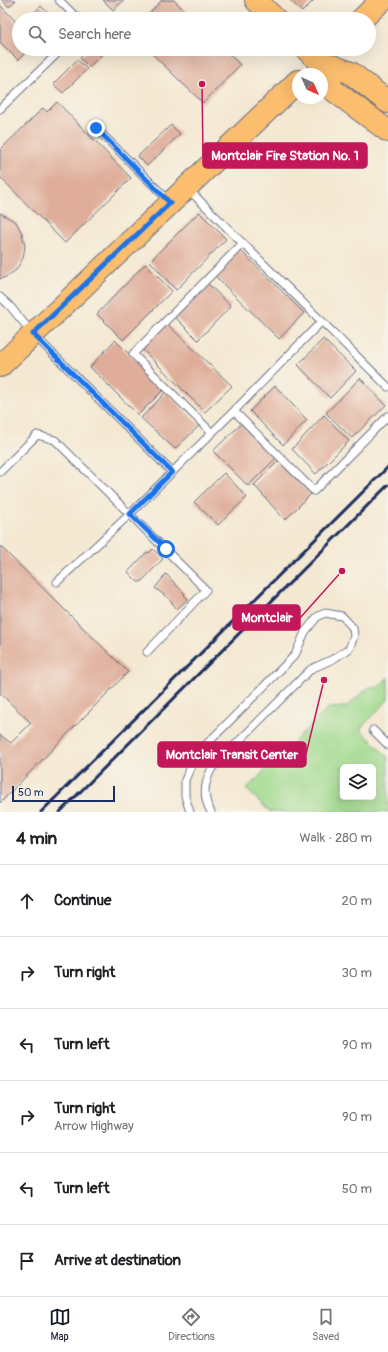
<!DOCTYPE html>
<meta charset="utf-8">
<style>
body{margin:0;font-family:Pangolin,sans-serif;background:#f2f2f2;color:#202124}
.controls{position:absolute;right:12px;bottom:12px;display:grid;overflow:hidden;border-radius:6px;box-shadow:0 4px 16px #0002}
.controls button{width:36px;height:36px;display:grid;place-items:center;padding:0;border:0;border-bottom:1px solid #e0e0e0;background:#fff;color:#202124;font:20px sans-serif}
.compass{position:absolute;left:292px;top:68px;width:36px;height:36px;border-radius:50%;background:#fff;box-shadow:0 4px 16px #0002;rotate:135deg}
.scale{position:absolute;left:12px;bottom:10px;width:103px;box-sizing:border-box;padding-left:4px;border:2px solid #1b2f5e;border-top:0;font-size:11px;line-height:14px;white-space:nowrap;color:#1b2f5e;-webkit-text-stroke:3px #f7f3e8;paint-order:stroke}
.stop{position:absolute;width:12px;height:12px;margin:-9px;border:3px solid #1a73e8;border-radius:50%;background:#fff}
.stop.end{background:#1a73e8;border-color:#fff;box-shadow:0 1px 4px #0008}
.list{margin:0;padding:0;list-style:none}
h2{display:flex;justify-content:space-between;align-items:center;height:52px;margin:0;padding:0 16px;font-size:17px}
h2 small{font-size:13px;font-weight:400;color:#757577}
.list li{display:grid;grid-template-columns:26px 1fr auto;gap:12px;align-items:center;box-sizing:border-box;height:72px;padding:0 16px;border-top:1px solid #e0e0e0}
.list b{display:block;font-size:15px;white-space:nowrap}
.list p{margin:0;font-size:13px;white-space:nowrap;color:#757577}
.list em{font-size:13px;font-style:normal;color:#757577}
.icon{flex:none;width:22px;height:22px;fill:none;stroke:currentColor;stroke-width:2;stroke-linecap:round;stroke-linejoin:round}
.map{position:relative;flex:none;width:388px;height:812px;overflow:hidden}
.search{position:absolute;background:#fff;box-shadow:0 4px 16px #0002;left:12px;right:12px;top:12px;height:44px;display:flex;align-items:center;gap:10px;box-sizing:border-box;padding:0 14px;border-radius:22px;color:#757577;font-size:15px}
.sheet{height:484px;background:#fff}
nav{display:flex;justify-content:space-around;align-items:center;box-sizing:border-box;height:56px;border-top:1px solid #e0e0e0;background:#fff;font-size:11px;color:#757577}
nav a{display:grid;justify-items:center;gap:2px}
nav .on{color:#111827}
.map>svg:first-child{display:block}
</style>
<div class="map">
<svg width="388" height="812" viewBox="0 0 388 812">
<rect width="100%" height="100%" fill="#f7f3e8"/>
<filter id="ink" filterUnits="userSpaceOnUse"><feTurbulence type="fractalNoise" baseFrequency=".025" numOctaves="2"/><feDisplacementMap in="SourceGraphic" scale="8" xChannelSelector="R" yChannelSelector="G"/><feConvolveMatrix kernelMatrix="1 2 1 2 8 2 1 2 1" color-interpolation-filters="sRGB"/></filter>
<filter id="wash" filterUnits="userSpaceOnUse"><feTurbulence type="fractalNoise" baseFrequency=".012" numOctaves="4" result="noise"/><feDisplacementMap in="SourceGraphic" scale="16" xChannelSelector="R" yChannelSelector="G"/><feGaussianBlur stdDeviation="0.9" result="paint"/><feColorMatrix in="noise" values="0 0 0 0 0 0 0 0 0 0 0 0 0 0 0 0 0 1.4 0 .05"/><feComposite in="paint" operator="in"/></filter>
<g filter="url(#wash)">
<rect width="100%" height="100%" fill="#f4e8d2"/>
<!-- green -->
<path fill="#9ed98c" stroke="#5c8475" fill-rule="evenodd" d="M388 677V700L360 729 388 757V812H270L246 789 328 708 346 707 369 687 377 688ZM343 767H373V797H343Z"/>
<g id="blocks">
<!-- building -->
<path fill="#dfad9a" d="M2 0H16L9 7Z
M103 0H124L113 10Z
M162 0H174L193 19H144Z
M290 0H314L302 12Z
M0 5 19 25V49H29L18 60 0 42Z
M41 6 54 19H28Z
M89 49H107L89 67 80 58Z
M147 49H224L240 65 203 103Z
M77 60 87 69 63 93 53 84Z
M57 102 131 178 65 243 0 177V150L43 108 47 112Z
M171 125 180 134 147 166 138 156Z
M199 212 226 239 176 290 150 261Z
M0 213 16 222 22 233 25 246 23 258 16 270 6 277 0 279Z
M238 248 304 313 279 339 214 275Z
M145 264 172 291 123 340 97 314Z
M205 281 231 306 198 340 172 314Z
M165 322 232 386 205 412 140 347Z
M323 339 356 371 330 398 298 365Z
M115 340 164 389 138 415 90 367Z
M360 378 386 405 352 438 326 413Z
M275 386 307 420 283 445 250 411Z
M166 392 200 425 175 449 141 418Z
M324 415 349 441 316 474 292 449Z
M241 424 276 458 248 486 213 451Z
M278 461 311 494 285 520 254 485Z
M224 473 247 497 218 525 194 502Z
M0 546 128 672 0 803V735L11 743 31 723 0 693Z
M153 549 163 559 141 582H138L128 572 147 552 149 553Z
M166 574 185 594 184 595 188 599 177 609 168 598 155 588Z"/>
</g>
</g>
<g filter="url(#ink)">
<use href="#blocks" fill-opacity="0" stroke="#677087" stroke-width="1"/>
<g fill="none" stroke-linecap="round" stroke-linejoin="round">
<defs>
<path id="lane" d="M59 0 78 19
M0 109 62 49
M96 128 169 201
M188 189 388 387
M0 297 9 305 33 334 172 472
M234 411 322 321
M212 433 133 354 243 243
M0 472 37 435 55 440 206 590 147 652
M57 582 130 514 234 411 314 491 388 416
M373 730 388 745
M190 812 185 796V780L196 755 295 655 305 632 317 617 325 613 342 616 353 628 354 636 349 649 333 659 311 669 212 768C204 783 202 797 211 812"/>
<path id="primary" d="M256 0 275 19
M362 19 382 0
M306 49 319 61 351 73 388 102
M319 61 333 90 388 131
M0 366 298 81"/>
</defs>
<!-- lane casing -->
<use href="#lane" stroke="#677087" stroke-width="9"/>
<!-- primary casing -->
<use href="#primary" stroke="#677087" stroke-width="24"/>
<!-- lane -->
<use href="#lane" stroke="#fff" stroke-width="7"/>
<!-- primary -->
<use href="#primary" stroke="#fbbd6e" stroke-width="22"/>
<!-- rail -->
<path stroke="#1b2f5e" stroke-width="3" d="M41 812 388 467
M60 812 388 485"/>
</g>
</g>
<g fill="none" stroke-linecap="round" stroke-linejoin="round" filter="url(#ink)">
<!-- route -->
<path stroke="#1a73e8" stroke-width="5" d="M96 128 170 203 33 334 172 472 130 514 166 549"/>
</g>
<!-- callouts -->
<path fill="none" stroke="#c2185b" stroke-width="1.5" d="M202 84L203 156M342 571L300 618M324 680L306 754"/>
<g fill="#c2185b" stroke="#f7f3e8" stroke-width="1.5">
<circle cx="202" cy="84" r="4"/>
<circle cx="342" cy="571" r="4"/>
<circle cx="324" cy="680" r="4"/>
</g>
<g fill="#c2185b" stroke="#c2185b" stroke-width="1.5">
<rect x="203" y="143" width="164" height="25" rx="4"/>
<rect x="233" y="605" width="67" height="25" rx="4"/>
<rect x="158" y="742" width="148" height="25" rx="4"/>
</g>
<g font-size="13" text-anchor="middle" font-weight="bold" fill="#fff">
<text x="285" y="160">Montclair Fire Station No. 1</text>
<text x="267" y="622">Montclair</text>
<text x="232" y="759">Montclair Transit Center</text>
</g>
</svg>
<div class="controls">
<button><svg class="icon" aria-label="layers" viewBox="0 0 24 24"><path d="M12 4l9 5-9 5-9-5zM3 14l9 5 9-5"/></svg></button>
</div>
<svg class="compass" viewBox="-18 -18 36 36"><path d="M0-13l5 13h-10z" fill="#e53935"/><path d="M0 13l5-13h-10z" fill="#757577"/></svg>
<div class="scale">50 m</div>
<div class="stop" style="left:166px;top:549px"></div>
<div class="stop end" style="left:96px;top:128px"></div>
<div class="search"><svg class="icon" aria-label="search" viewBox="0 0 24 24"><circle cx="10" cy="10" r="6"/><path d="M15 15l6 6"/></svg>Search here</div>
</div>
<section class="sheet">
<h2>4 min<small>Walk · 280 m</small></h2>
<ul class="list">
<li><svg class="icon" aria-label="ahead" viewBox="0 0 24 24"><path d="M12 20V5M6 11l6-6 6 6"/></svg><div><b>Continue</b></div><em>20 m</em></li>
<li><svg class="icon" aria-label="right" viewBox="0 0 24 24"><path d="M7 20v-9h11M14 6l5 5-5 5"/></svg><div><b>Turn right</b></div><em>30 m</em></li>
<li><svg class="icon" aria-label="left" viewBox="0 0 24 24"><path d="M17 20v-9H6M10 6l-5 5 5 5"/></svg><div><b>Turn left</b></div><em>90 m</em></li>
<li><svg class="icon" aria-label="right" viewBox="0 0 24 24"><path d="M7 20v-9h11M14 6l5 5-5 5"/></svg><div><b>Turn right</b><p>Arrow Highway</p></div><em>90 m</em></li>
<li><svg class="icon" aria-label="left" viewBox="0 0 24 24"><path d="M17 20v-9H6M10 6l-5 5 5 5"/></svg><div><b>Turn left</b></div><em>50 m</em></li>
<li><svg class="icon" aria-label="arrive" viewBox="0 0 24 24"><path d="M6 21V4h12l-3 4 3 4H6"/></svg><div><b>Arrive at destination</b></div></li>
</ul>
</section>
<nav>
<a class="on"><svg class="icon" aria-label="map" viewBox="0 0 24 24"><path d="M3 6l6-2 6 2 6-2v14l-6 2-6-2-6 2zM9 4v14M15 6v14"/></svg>Map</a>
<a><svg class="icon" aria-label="directions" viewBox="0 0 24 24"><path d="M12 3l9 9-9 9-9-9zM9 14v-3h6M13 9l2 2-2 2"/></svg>Directions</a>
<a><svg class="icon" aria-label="saved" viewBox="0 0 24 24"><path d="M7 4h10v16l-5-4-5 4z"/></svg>Saved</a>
</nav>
